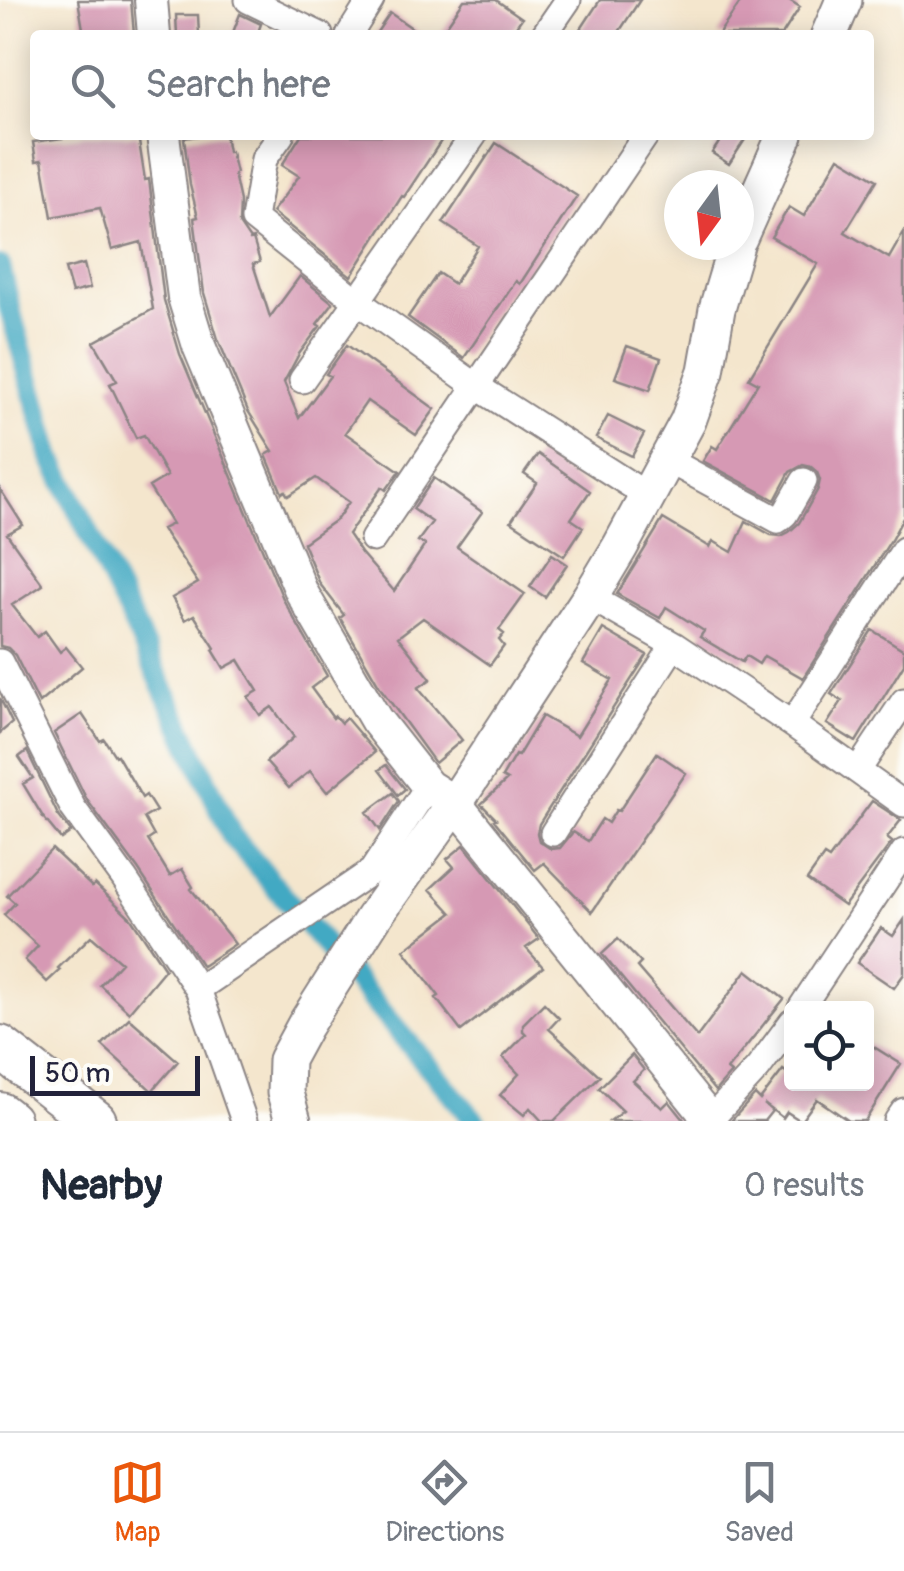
<!DOCTYPE html>
<style>
body{margin:0;font-family:Pangolin,sans-serif;background:#f2f2f3;color:#1f2937}
.controls{position:absolute;right:30px;bottom:30px;display:grid;overflow:hidden;border-radius:10px;box-shadow:0 5px 25px #0003}
.controls button{width:90px;height:90px;display:grid;place-items:center;padding:0;border:0;border-bottom:2px solid #e0e1e3;background:#fff;color:#1f2937;font:50px sans-serif}
.compass{position:absolute;left:664px;top:170px;width:90px;height:90px;border-radius:50%;background:#fff;box-shadow:0 5px 25px #0003;rotate:195deg}
.scale{position:absolute;left:30px;bottom:25px;width:170px;box-sizing:border-box;padding-left:10px;border:5px solid #22223b;border-top:0;font-size:28px;line-height:35px;white-space:nowrap;color:#22223b;-webkit-text-stroke:8px #fdfcf7;paint-order:stroke}
.list{margin:0;padding:0;list-style:none}
h2{display:flex;justify-content:space-between;align-items:center;height:130px;margin:0;padding:0 40px;font-size:42px}
h2 small{font-size:32px;font-weight:400;color:#747a83}
.icon{flex:none;width:55px;height:55px;fill:none;stroke:currentColor;stroke-width:2;stroke-linecap:round;stroke-linejoin:round}
.map{position:relative;flex:none;width:904px;height:1121px;overflow:hidden}
.search{position:absolute;background:#fff;box-shadow:0 5px 25px #0003;left:30px;right:30px;top:30px;height:110px;display:flex;align-items:center;gap:25px;box-sizing:border-box;padding:0 35px;border-radius:10px;color:#747a83;font-size:38px}
.sheet{height:310px;background:#fff}
nav{display:flex;justify-content:space-around;align-items:center;box-sizing:border-box;height:140px;border-top:2px solid #e0e1e3;background:#fff;font-size:28px;color:#747a83}
nav a{display:grid;justify-items:center;gap:5px}
nav .on{color:#ea580c}
.map>svg:first-child{display:block}
</style>
<div class="map">
<svg width="904" height="1121" viewBox="0 0 904 1121">
<rect width="100%" height="100%" fill="#fdfcf7"/>
<filter id="ink" filterUnits="userSpaceOnUse"><feTurbulence type="fractalNoise" baseFrequency=".01" numOctaves="2"/><feDisplacementMap in="SourceGraphic" scale="20" xChannelSelector="R" yChannelSelector="G"/><feConvolveMatrix kernelMatrix="1 2 1 2 8 2 1 2 1" color-interpolation-filters="sRGB"/></filter>
<filter id="wash" filterUnits="userSpaceOnUse"><feTurbulence type="fractalNoise" baseFrequency=".0048" numOctaves="4" result="noise"/><feDisplacementMap in="SourceGraphic" scale="40" xChannelSelector="R" yChannelSelector="G"/><feGaussianBlur stdDeviation="2.25" result="paint"/><feColorMatrix in="noise" values="0 0 0 0 0 0 0 0 0 0 0 0 0 0 0 0 0 1.4 0 .05"/><feComposite in="paint" operator="in"/></filter>
<g filter="url(#wash)">
<rect width="100%" height="100%" fill="#f4e6cd"/>
<g fill="none" stroke-linecap="round" stroke-linejoin="round">
<!-- canal -->
<path stroke="#43a9c3" stroke-width="22" d="M0 266 13 320 52 458 131 618 232 836 475 1121"/>
</g>
<g id="blocks">
<!-- building -->
<path fill="#d699b4" d="M78 0H131L134 35H84Z
M464 0H496L522 18 510 35H440Z
M600 0H640L617 35H577Z
M742 0H789L800 7 782 35H718Z
M390 13 422 35H375Z
M240 14 261 24 257 35H232Z
M176 15H198L199 35H177Z
M85 135H138L145 180 149 179 164 300 180 354 284 601 327 676 311 688 333 718 335 716 341 723 346 718 375 752 327 792 310 771 289 788 266 762 294 737 272 707 260 715 248 697 258 691 239 660 224 668 213 650 215 648 194 615 185 620 172 598 198 583 162 529 172 524 149 487 167 476 144 435 136 438 110 384 117 381 94 342 153 309 141 242 112 250 100 208 52 217 42 160 36 161 33 142Z
M204 135H225L228 152H231L236 173 234 174 240 201 239 224 250 240 253 239 260 262 253 264 270 317 300 276 333 303 317 324 320 326 299 354 284 382 299 418 330 376 326 374 347 345 435 409 416 435 367 401 345 433 400 471 386 490 382 487 348 534 361 553 394 591 425 545 418 541 432 522 413 509 434 478 482 512 457 547 525 594 499 630 504 634 499 640 504 646 490 665 423 618 398 637 431 679 418 688 462 740 435 763 381 689 340 618 344 615 320 584 303 543 337 519 349 502 316 478 288 496 285 491 282 493 266 455 273 451 248 411 218 339 204 293 194 218 198 217 190 185 184 138Z
M301 135H445L404 197 402 196 351 276 272 212 299 176 282 165Z
M724 135H748L729 164 712 153Z
M496 143 577 196 520 284 516 281 464 358 408 317 438 273 454 284 478 246 443 223Z
M839 157 877 180 845 232 889 258 904 232V516L891 540 803 678 764 656 759 664 746 656 742 662 700 637 704 631 666 607 660 618 617 594 663 519 710 547 713 541 732 552 746 521 771 535 781 536 789 532 799 523 818 489 820 480 817 472 811 467 803 465 790 472 775 500 703 461 712 446 717 449 758 383 749 378 818 264 771 237 789 207 804 216Z
M84 264 90 288 72 293 65 269Z
M627 346 661 358 650 390 615 378Z
M608 416 644 434 632 456 596 438Z
M538 454 590 491 571 519 583 527 564 556 511 521 537 483 524 474Z
M0 489 23 525 7 534 43 585 12 605 37 637 45 631 60 652 66 647 82 667 39 703 15 655 8 648 0 646Z
M552 554 567 564 545 597 530 587Z
M603 629 647 655 539 824 537 833 539 841 551 849 560 848 573 832 588 841 602 819 608 823 616 810 619 811 657 753 686 773 592 912 544 863 535 870 494 820 496 819 481 804 507 780 502 777 515 755 518 756 542 716 577 736 612 680 583 663Z
M872 630 904 650V664L856 742 827 724 842 701 831 694Z
M0 698 12 723 0 733Z
M82 714 100 741 104 739 115 756 117 755 142 798 146 795 156 811 144 818 154 836 148 840 170 876 182 869 193 887 191 889 235 944 202 966 138 869 87 800 54 733Z
M27 751 58 815 71 832 61 839 43 817 23 784 33 778 19 757Z
M386 765 405 789 398 795 379 770Z
M393 793 399 801 380 830 367 812Z
M872 801 901 820 887 838 892 842 844 906 807 880 824 856 829 859Z
M464 845 539 939 526 948 543 967 461 1031 436 998 439 996 404 950 452 913 430 889 454 867 447 859Z
M52 849 92 887 95 884 131 918 165 969 129 1012 100 985 121 962 91 936 58 968 60 970 47 982 25 960 38 946 4 915 15 903 7 896Z
M904 920V974L894 988 857 963 881 928 893 936Z
M618 939 641 963 637 967 697 1037 747 970 784 999 727 1070 731 1073 715 1091 602 954Z
M544 1003 559 1018 549 1029 600 1076 554 1121H542L530 1108 524 1115 500 1095 519 1074 503 1057 526 1034 523 1031V1024Z
M129 1018 178 1061 152 1091 102 1045Z
M866 1042 901 1064 865 1121H849L817 1099 801 1121 787 1112 783 1118 764 1104 772 1111 764 1121H731L755 1095 760 1100 783 1070 792 1076V1084H866Z
M632 1055 644 1070 633 1081 662 1108 669 1101 685 1121H610L623 1111 599 1088Z"/>
</g>
</g>
<g filter="url(#ink)">
<use href="#blocks" fill-opacity="0" stroke="#8b8484" stroke-width="2.5"/>
<g fill="none" stroke-linecap="round" stroke-linejoin="round">
<defs>
<path id="minor" d="M248 0 320 35
M349 35 371 0
M544 35 568 0
M281 135 264 159 254 219 357 301 476 386 648 496
M302 380 474 135
M668 460 778 520 785 514 804 481
M373 539 646 135
M590 597 674 645 792 724 904 804
M0 662 73 808 124 878 198 989 244 1121
M792 724 904 550
M858 770 904 701
M553 833 674 645
M198 989 372 871 428 786
M801 1008 904 852
M710 1120 758 1068 792 1022
M897 1121 904 1111"/>
<path id="tertiary" d="M151 0 154 35
M163 135 184 297 199 346 302 593 376 720 428 786 455 803 711 1121"/>
<path id="secondary" d="M829 35 844 0
M739 238 785 135
M293 1121 285 1093 286 1060 305 1025 373 918 455 803 590 597 620 547 688 421 706 371 717 309 736 245"/>
<path id="trunk" d="M0 1047 95 1121
M0 1114 9 1121"/>
</defs>
<!-- minor casing -->
<use href="#minor" stroke="#8b8484" stroke-width="29"/>
<!-- tertiary casing -->
<use href="#tertiary" stroke="#8b8484" stroke-width="36"/>
<!-- secondary casing -->
<use href="#secondary" stroke="#8b8484" stroke-width="39"/>
<!-- trunk casing -->
<use href="#trunk" stroke="#8b8484" stroke-width="46"/>
<!-- minor -->
<use href="#minor" stroke="#fff" stroke-width="25"/>
<!-- tertiary -->
<use href="#tertiary" stroke="#fff" stroke-width="32"/>
<!-- secondary -->
<use href="#secondary" stroke="#fff" stroke-width="35"/>
<!-- trunk -->
<use href="#trunk" stroke="#fff" stroke-width="42"/>
</g>
</g>
</svg>
<div class="controls">
<button><svg class="icon" aria-label="locate" viewBox="0 0 24 24"><circle cx="12" cy="12" r="6"/><path d="M12 2v4M12 18v4M2 12h4M18 12h4"/></svg></button>
</div>
<svg class="compass" viewBox="-18 -18 36 36"><path d="M0-13l5 13h-10z" fill="#e53935"/><path d="M0 13l5-13h-10z" fill="#747a83"/></svg>
<div class="scale">50 m</div>
<div class="search"><svg class="icon" aria-label="search" viewBox="0 0 24 24"><circle cx="10" cy="10" r="6"/><path d="M15 15l6 6"/></svg>Search here</div>
</div>
<section class="sheet">
<h2>Nearby<small>0 results</small></h2>
<ul class="list">
</ul>
</section>
<nav>
<a class="on"><svg class="icon" aria-label="map" viewBox="0 0 24 24"><path d="M3 6l6-2 6 2 6-2v14l-6 2-6-2-6 2zM9 4v14M15 6v14"/></svg>Map</a>
<a><svg class="icon" aria-label="directions" viewBox="0 0 24 24"><path d="M12 3l9 9-9 9-9-9zM9 14v-3h6M13 9l2 2-2 2"/></svg>Directions</a>
<a><svg class="icon" aria-label="saved" viewBox="0 0 24 24"><path d="M7 4h10v16l-5-4-5 4z"/></svg>Saved</a>
</nav>
